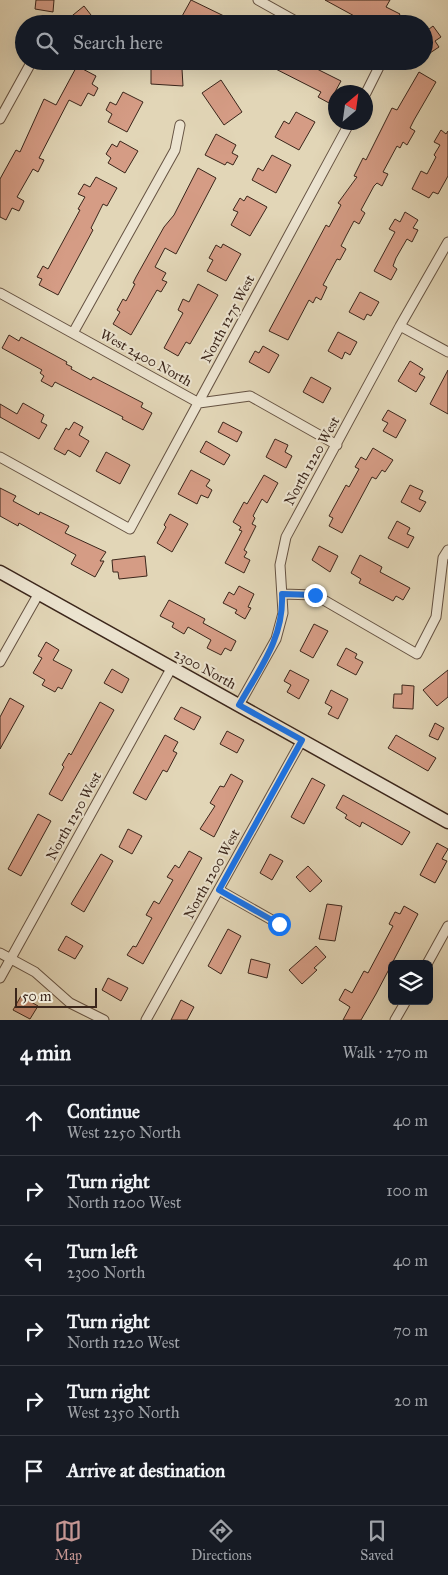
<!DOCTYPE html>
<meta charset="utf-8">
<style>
body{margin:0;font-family:"IM FELL Great Primer",serif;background:#242831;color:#f1f3f6}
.controls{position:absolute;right:15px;bottom:15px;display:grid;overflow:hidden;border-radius:8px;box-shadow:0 5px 20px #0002}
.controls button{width:45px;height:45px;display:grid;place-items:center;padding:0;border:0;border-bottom:1px solid #363941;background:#171b24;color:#f1f3f6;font:25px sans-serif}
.compass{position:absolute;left:328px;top:85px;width:45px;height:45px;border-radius:50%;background:#171b24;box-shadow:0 5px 20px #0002;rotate:29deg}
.scale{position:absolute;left:15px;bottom:12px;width:82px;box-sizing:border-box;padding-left:5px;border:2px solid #3b261b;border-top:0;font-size:14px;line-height:18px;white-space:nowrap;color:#3b261b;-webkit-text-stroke:4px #ece4d0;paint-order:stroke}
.stop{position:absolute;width:15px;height:15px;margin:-11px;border:4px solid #1a73e8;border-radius:50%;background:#fff}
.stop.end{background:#1a73e8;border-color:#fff;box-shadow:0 1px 5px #0008}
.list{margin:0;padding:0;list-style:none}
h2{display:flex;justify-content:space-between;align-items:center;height:65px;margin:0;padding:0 20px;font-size:21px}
h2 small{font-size:16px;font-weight:400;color:#9ea1a6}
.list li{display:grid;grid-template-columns:32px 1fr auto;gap:15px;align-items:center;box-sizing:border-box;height:70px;padding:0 20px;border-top:1px solid #363941}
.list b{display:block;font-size:19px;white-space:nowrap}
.list p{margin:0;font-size:16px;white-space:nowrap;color:#9ea1a6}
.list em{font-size:16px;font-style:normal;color:#9ea1a6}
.icon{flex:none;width:28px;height:28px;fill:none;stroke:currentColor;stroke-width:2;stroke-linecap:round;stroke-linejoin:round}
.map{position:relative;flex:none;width:448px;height:1020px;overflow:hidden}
.search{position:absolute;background:#171b24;box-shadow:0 5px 20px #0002;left:15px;right:15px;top:15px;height:55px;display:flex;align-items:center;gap:12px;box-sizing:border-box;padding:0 18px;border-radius:28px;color:#9ea1a6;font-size:19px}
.sheet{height:485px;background:#171b24}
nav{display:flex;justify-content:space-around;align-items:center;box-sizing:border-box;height:70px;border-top:1px solid #363941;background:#171b24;font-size:14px;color:#9ea1a6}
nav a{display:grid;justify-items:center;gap:2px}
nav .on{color:#c59692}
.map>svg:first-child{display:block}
</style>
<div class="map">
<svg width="448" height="1020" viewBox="0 0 448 1020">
<rect width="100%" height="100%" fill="#e2d6b7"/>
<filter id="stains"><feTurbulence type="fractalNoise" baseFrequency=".004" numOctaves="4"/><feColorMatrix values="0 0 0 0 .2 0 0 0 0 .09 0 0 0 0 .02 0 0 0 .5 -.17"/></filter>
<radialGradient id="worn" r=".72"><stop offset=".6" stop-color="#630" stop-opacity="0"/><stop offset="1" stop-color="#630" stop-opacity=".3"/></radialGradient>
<!-- building -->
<path fill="#d59c85" stroke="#3b261b" d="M36 0H54L53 12 35 9Z
M191 0 224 16 219 24H191L181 18Z
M325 0H390L386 7 400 14 394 24H369Z
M84 6 98 24H62Z
M433 26 441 37 435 41 439 47 424 57V33Z
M166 61H175L176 69H182L183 86 151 84V64L166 63Z
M260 61H301L341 81 329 103 318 97 321 92Z
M77 66 96 76 92 84 98 88 94 96 88 93 81 106 69 100 39 158 44 160 38 172 33 169 17 197 24 201 19 211 12 208 6 220 0 217V179L16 150 20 152 44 99 56 105Z
M419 72 436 82 414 120 410 128 415 131 407 145 403 142 400 148 397 146 383 172 388 174 382 186 377 183 374 186 361 210 365 213 359 224 354 221 346 236 341 246 346 249 340 260 337 259 323 285 327 287 321 300 316 297 313 303 309 300 288 340 269 331 326 225 329 227 341 205 338 203 357 177 354 176 363 158 366 160 392 108 397 110Z
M221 80 242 112 224 125 202 93Z
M123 92 143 102 127 132 108 122 112 114 106 110 110 102 116 105Z
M296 112 315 122 299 150 275 137 284 121 289 124Z
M441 130 446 134 448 131V176L438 194 433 192 429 198 412 189 421 171 427 174 436 157 434 155 440 145 434 142Z
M216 134 236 145 232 153 238 156 233 165 227 162 225 165 205 155Z
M120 141 138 151 125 173 108 163 111 158 106 154 112 144 117 147Z
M272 155 291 165 276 193 252 180 258 168 263 171Z
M198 168 216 178 176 254 165 248 155 267 166 273 162 280 167 282 161 292 157 290 131 335 113 324 120 312 117 310 123 299 126 301 135 284 133 283 136 277 164 227 174 215Z
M96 177 117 188 107 206 103 204 91 228 93 230 58 295 39 285 42 279 37 277 43 266 48 269 80 210 78 209 85 197 78 194 84 184 90 187Z
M247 196 267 207 250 236 231 225 238 212 233 210 240 198 244 201Z
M405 212 418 220 413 228 418 230 412 242 407 239 396 258 393 266 397 269 391 280 374 271 395 232 389 229 395 219 400 222Z
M223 244 241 254 226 281 207 271 213 260 209 258 216 245 221 248Z
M198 284 218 295 190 344 186 342 178 356 164 348 183 313 178 310 183 299 189 302Z
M360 292 379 302 371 316 367 314 364 320 349 312Z
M338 332 357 342 350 355 345 352 342 359 328 351Z
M9 335 19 341 21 337 67 362 66 364 72 367 71 369 91 380 93 377 143 403 141 407 152 413 143 430 122 419 123 417 55 382 52 387 41 381 44 376 40 373 42 370 2 348Z
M263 346 279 355 269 373 249 362 255 351 259 353Z
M410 361 423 369 419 374 425 377 416 392 398 381Z
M448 370V414L430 404Z
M311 377 331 388 323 403 303 392Z
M23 403 44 415 41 422 47 425 39 439 0 417V404L17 414Z
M388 410 406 420 396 438 383 431 388 423 382 420Z
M74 422 83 427 79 435 89 441 80 457 68 450 65 455 54 449 66 428 69 430Z
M223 422 242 432 237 442 218 432Z
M275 439 288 445 285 452 292 456 286 468 266 457Z
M206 441 230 455 224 465 200 452Z
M373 448 393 460 385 472 382 470 376 479 372 477 342 533 329 526 333 518 329 516 346 485 349 487 359 469 355 467 361 457 366 460Z
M106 452 130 465 120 484 96 471Z
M191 470 210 480 206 486 212 490 208 498 201 495 197 504 178 494Z
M264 475 278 483 267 503 262 499 253 516 255 518 252 524 256 526 244 550 247 552 244 557 250 560 244 573 225 563 242 531 239 530 241 527 233 522 244 502 247 504Z
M410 485 423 491 419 499 426 502 420 512 401 502Z
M0 488 16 496 13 501 39 515 40 512 69 526 65 533 106 552 100 561H104L95 577 71 564 76 555 19 523 18 526 0 516Z
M170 514 188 524 172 552 157 543 166 527 164 525Z
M397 521 410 528 407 534 414 537 408 548 388 538Z
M319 546 338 556 330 572 312 560Z
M360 555 382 567 380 572 410 588 403 600 396 596 393 601 359 583 361 579 351 573Z
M145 556 147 576 119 579 118 572H113L112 560Z
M239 586 254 594 248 607 251 608 245 619 235 613 237 610 223 603 229 592 234 595Z
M169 600 205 619 203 623 236 641 231 651 225 648 221 655 207 648 211 640 188 627 184 634 172 627 174 623 160 616Z
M314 624 328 631 313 658 300 651Z
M46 642 59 650 53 660 72 670 62 689 58 687 55 692 42 685 45 680 33 673 42 658 38 656Z
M346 648 357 654 355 658 363 662 356 675 337 665Z
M112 669 129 679 122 693 104 683Z
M290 670 309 680 299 699 287 692 291 685 284 681Z
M448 670V697L437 706 423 690Z
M402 685 414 686 413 709 393 708 394 694H402Z
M331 690 348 699 338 719 328 714 332 707 325 703Z
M10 698 24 706 0 749V717Z
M100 702 114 710 62 801 49 794 64 767 62 765 69 753 71 755Z
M181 707 201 717 194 730 174 719Z
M435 723 444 728 438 740 429 736Z
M227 731 244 740 237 753 220 744Z
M165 735 178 742 173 751 177 753 167 772 163 770 146 800 133 793Z
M396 735 436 758 428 771 388 748Z
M231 774 243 781 214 837 200 829 215 806 210 803 220 786 224 787Z
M312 778 325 785 304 824 291 817Z
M343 795 410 832 402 845 362 822 360 827 345 818 347 815 336 808Z
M38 814 51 821 21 876 8 869Z
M128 829 142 836 132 854 119 847Z
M437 843 448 849 442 859 447 861 435 883 420 875Z
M189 851 202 858 143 964 127 955 133 946 136 947 152 918 146 915 154 901 159 904 173 880 167 877 175 865 179 868Z
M101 854 113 861 84 912 71 904Z
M270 854 283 861 272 880 260 873Z
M308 866 322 881 310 892 296 877Z
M327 904 342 906 335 941 319 939Z
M404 906 418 914 376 994 361 1020H343L350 1007 339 1000 345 989 352 993 364 971 368 973 393 926 389 924 395 912 400 914Z
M228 929 241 936 221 974 208 966Z
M66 936 83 946 75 959 58 950Z
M316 946 326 957 314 968 317 970 302 984 289 970Z
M251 959 270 964 267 978 248 973Z
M108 978 128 988 121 1001 102 990Z
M21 996 38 1006 30 1019 13 1010Z
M181 1000 194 1007 187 1020H171Z"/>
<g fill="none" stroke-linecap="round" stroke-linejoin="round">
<defs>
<path id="street" d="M258 0 301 24
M366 93 379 67 369 61
M0 119 32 61
M0 293 199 403 250 396 337 445
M400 326 448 352
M73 333 175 150 180 125
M0 457 130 529 350 122
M282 594 315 595 417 654 436 617 443 558 448 550
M0 662 39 593
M239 705 276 639 283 613 280 565 286 537 400 326 448 242
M219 890 279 924
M0 953 35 972 70 1003 104 1020
M427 964 448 926
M0 978 172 667
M146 1020 302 740
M395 1020 406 1001"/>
<path id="secondary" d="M0 572 448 822"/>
</defs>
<!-- street casing -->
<use href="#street" stroke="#655242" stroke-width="11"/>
<!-- secondary casing -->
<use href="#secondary" stroke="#3b261b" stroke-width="15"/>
<!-- street -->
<use href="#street" stroke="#ece4d0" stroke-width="9"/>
<!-- secondary -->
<use href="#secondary" stroke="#ece4d0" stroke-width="12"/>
</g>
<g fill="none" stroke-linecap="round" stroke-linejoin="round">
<!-- route -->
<path stroke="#1a73e8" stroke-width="6" d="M279 924 219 890 302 740 239 705C260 668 284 638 282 594L315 595"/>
</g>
<g text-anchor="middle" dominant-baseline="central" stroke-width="4" stroke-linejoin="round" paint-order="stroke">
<!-- street labels -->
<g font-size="14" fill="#3b261b" stroke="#ece4d0">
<text transform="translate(228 319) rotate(-62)">North 1275 West</text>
<text transform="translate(146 358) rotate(29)">West 2400 North</text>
<text transform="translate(312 461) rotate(-61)">North 1220 West</text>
<text transform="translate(205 669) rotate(29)">2300 North</text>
<text transform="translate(74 816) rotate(-61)">North 1250 West</text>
<text transform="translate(212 874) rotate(-61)">North 1200 West</text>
</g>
</g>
<rect width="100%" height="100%" filter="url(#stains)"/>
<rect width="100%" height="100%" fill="url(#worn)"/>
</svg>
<div class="controls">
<button><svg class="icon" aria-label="layers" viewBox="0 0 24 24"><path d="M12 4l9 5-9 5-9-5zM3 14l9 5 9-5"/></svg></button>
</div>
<svg class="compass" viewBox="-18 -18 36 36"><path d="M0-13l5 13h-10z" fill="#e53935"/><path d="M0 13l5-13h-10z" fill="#9ea1a6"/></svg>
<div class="scale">50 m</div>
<div class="stop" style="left:279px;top:924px"></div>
<div class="stop end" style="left:315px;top:595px"></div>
<div class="search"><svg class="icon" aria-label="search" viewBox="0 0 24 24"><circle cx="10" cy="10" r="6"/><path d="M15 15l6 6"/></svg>Search here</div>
</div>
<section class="sheet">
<h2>4 min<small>Walk · 270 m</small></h2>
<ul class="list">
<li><svg class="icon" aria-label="ahead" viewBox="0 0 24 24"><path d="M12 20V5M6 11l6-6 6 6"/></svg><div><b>Continue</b><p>West 2250 North</p></div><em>40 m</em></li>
<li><svg class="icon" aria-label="right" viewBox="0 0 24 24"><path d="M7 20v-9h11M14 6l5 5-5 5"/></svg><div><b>Turn right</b><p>North 1200 West</p></div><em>100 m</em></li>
<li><svg class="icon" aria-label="left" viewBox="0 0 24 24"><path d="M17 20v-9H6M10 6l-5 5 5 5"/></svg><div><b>Turn left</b><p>2300 North</p></div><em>40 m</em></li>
<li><svg class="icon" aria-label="right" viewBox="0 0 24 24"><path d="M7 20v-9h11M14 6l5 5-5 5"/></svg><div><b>Turn right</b><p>North 1220 West</p></div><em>70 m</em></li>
<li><svg class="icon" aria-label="right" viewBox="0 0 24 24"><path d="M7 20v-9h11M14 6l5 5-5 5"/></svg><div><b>Turn right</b><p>West 2350 North</p></div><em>20 m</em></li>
<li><svg class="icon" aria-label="arrive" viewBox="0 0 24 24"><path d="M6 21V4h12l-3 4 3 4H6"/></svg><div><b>Arrive at destination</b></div></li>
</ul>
</section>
<nav>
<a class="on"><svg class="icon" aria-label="map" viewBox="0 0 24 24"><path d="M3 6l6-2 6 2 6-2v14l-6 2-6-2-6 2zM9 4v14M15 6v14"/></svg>Map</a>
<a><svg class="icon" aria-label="directions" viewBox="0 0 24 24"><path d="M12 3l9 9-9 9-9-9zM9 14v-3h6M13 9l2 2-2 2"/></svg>Directions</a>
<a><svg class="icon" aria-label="saved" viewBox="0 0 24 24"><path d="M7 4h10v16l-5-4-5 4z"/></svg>Saved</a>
</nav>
